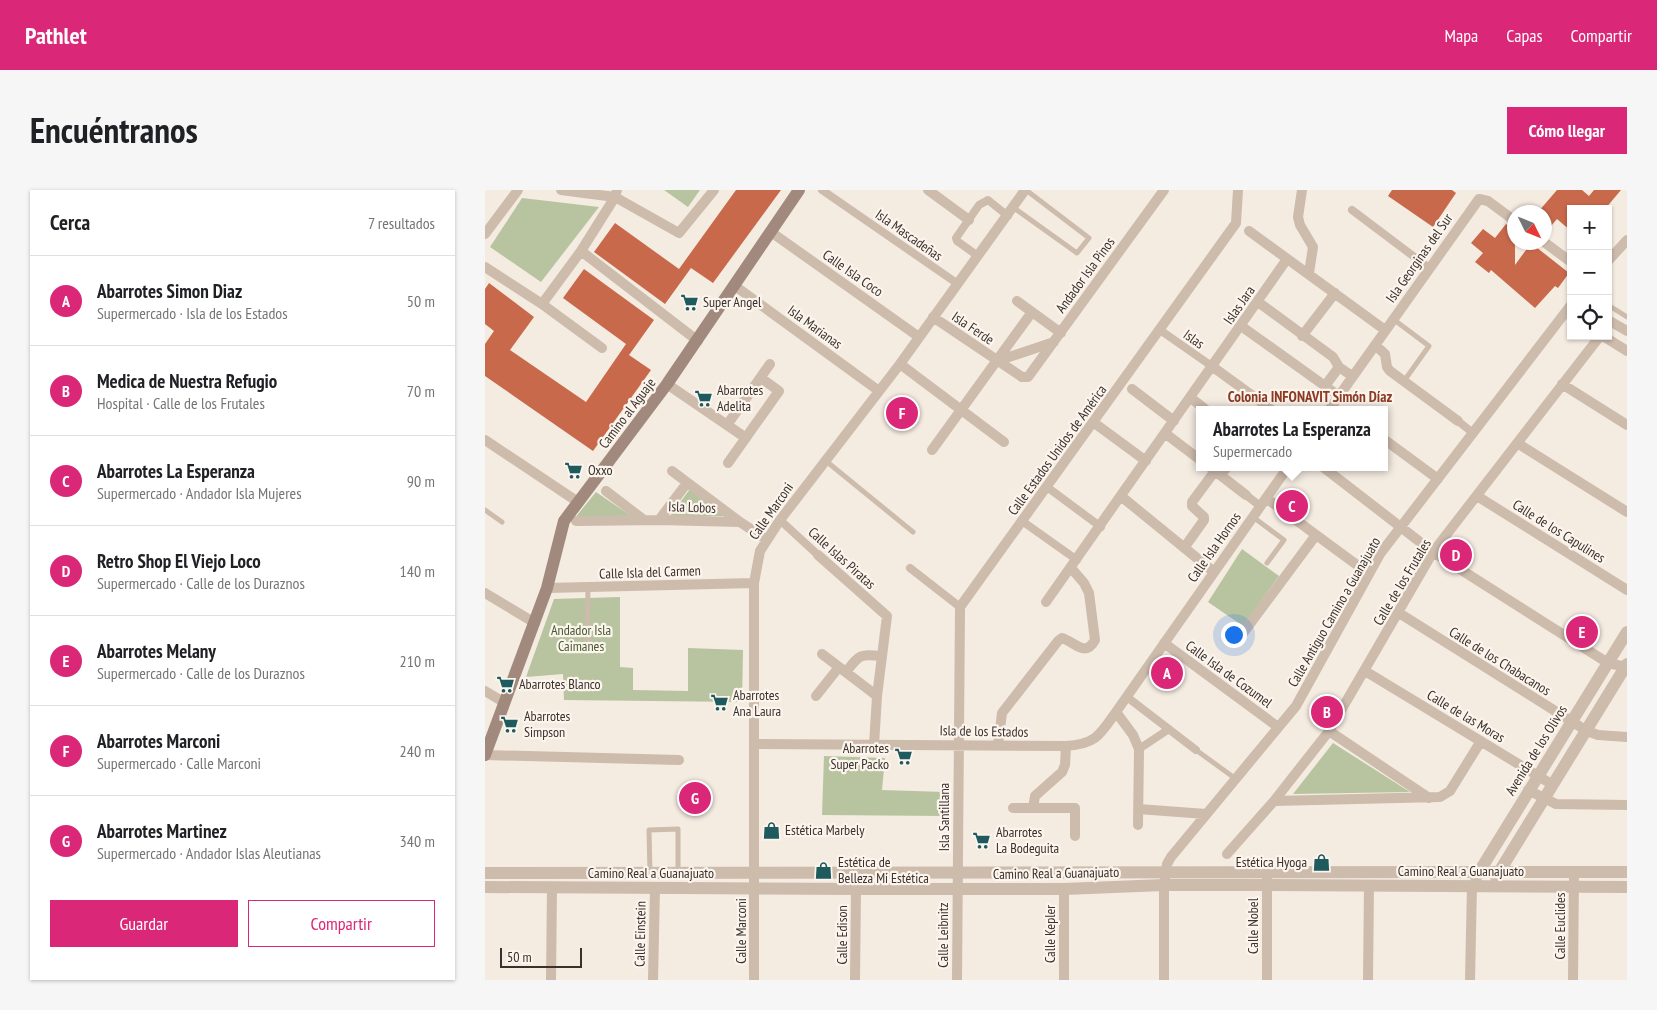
<!DOCTYPE html>
<html lang="es">
<meta charset="utf-8">
<style>
body{margin:0;font-family:"PT Sans Narrow",sans-serif;background:#f6f6f6;color:#202124}
.controls{position:absolute;right:15px;top:15px;display:grid;overflow:hidden;border-radius:0px;box-shadow:0 1px 4px #0004}
.controls button{width:45px;height:45px;display:grid;place-items:center;padding:0;border:0;border-bottom:1px solid #e0e0e0;background:#fff;color:#202124;font:25px sans-serif}
.compass{position:absolute;left:1022px;top:15px;width:45px;height:45px;border-radius:50%;background:#fff;box-shadow:0 1px 4px #0004;rotate:133deg}
.scale{position:absolute;left:15px;bottom:12px;width:82px;box-sizing:border-box;padding-left:5px;border:2px solid #3b302b;border-top:0;font-size:14px;line-height:18px;white-space:nowrap;color:#3b302b;-webkit-text-stroke:4px #fbf5ee;paint-order:stroke}
.you{position:absolute;left:748px;top:444px;width:18px;height:18px;margin:-12px;border:4px solid #fff;border-radius:50%;background:#1a73e8;box-shadow:0 0 0 8px #1a73e833}
.badge{display:grid;place-items:center;width:32px;height:32px;border-radius:50%;background:#db2777;color:#fff;font-size:16px;font-weight:700}
.pin{position:absolute;translate:-50% -50%;border:2px solid #fff;box-shadow:0 1px 5px #0006}
.popup{position:absolute;left:711px;top:216px;width:192px;height:65px;box-sizing:border-box;display:grid;place-content:center;border-radius:0px;background:#fff;filter:drop-shadow(0 1px 4px #0005);font-size:16px;white-space:nowrap;color:#757577}
.popup b{font-size:19px;color:#202124}
.popup::after{content:'';position:absolute;left:50%;top:100%;margin-left:-10px;border:10px solid transparent;border-top-color:#fff}
.list{margin:0;padding:0;list-style:none}
h2{display:flex;justify-content:space-between;align-items:center;height:65px;margin:0;padding:0 20px;font-size:21px}
h2 small{font-size:16px;font-weight:400;color:#757577}
.list li{display:grid;grid-template-columns:32px 1fr auto;gap:15px;align-items:center;box-sizing:border-box;height:90px;padding:0 20px;border-top:1px solid #e0e0e0}
.list b{display:block;font-size:19px;white-space:nowrap}
.list p{margin:0;font-size:16px;white-space:nowrap;color:#757577}
.list em{font-size:16px;font-style:normal;color:#757577}
.actions{display:flex;gap:10px;padding:15px 20px}
.actions a{flex:1;padding:11px 0;border:1px solid #db2777;border-radius:0px;text-align:center;font-size:18px;color:#db2777}
.actions .main{background:#db2777;color:#fff}
.icon{flex:none;width:28px;height:28px;fill:none;stroke:currentColor;stroke-width:2;stroke-linecap:round;stroke-linejoin:round}
.map{position:relative;flex:none;width:1142px;height:790px;overflow:hidden;border-radius:0px}
header{display:flex;align-items:center;gap:30px;box-sizing:border-box;height:70px;padding:0 25px;background:#db2777;color:#fff}
header strong{font-size:24px}
nav{display:flex;gap:28px;margin-inline-start:auto;font-size:18px}
.intro{display:flex;align-items:center;justify-content:space-between;box-sizing:border-box;height:120px;padding:0 30px}
h1{margin:0;font-size:35px}
.button{padding:12px 22px;border-radius:0px;background:#db2777;color:#fff;font-size:18px;font-weight:700}
main{display:flex;gap:30px;padding:0 30px}
aside{flex:1;background:#fff;border-radius:0px;box-shadow:0 1px 4px #0004}
.map>svg:first-child{display:block}
</style>
<header>
<strong>Pathlet</strong>
<nav><a>Mapa</a><a>Capas</a><a>Compartir</a></nav>
</header>
<div class="intro"><h1>Encuéntranos</h1><a class="button">Cómo llegar</a></div>
<main>
<aside>
<h2>Cerca<small>7 resultados</small></h2>
<ul class="list">
<li><span class="badge">A</span><div><b>Abarrotes Simon Diaz</b><p>Supermercado · Isla de los Estados</p></div><em>50 m</em></li>
<li><span class="badge">B</span><div><b>Medica de Nuestra Refugio</b><p>Hospital · Calle de los Frutales</p></div><em>70 m</em></li>
<li><span class="badge">C</span><div><b>Abarrotes La Esperanza</b><p>Supermercado · Andador Isla Mujeres</p></div><em>90 m</em></li>
<li><span class="badge">D</span><div><b>Retro Shop El Viejo Loco</b><p>Supermercado · Calle de los Duraznos</p></div><em>140 m</em></li>
<li><span class="badge">E</span><div><b>Abarrotes Melany</b><p>Supermercado · Calle de los Duraznos</p></div><em>210 m</em></li>
<li><span class="badge">F</span><div><b>Abarrotes Marconi</b><p>Supermercado · Calle Marconi</p></div><em>240 m</em></li>
<li><span class="badge">G</span><div><b>Abarrotes Martinez</b><p>Supermercado · Andador Islas Aleutianas</p></div><em>340 m</em></li>
</ul>
<div class="actions"><a class="main">Guardar</a><a>Compartir</a></div>
</aside>
<div class="map">
<svg width="1142" height="790" viewBox="0 0 1142 790">
<rect width="100%" height="100%" fill="#f4ebe1"/>
<!-- green -->
<path fill="#b8c4a0" d="M179 0H215L203 17Z
M37 8 114 17 56 92 5 57Z
M205 299 243 326H185Z
M111 302 146 326 89 329Z
M757 359 794 386 758 436 723 412Z
M135 407V477L148 478V500L203 501V458L258 460 257 512 79 510 78 484 41 487 69 409Z
M848 553 925 602 808 604Z
M339 566 400 568 397 600 460 602 459 626 337 625Z"/>
<!-- building -->
<path fill="#c8694b" d="M251 0H296L228 93 206 78 180 114 109 62 130 33 194 79Z
M907 0H967L971 3 948 37 903 6Z
M1072 0H1097L1104 6 1109 0H1136L1120 19H1086V41L1072 29 1066 36 1060 31V22H1053Z
M1021 34 1030 41V75L1046 53 1084 83 1073 98 1070 96 1050 118 1006 80 1004 83 990 72 998 63 986 53 998 39 1010 48Z
M99 79 169 130 144 165 166 180 108 261 0 186V154L9 141 0 134V99L4 93 49 127 25 160 101 212 141 154 78 108Z"/>
<g fill="none" stroke-linecap="round" stroke-linejoin="round">
<!-- service -->
<path stroke="#cdbbac" stroke-width="5" d="M529 18 592 63 604 48 541 0
M1123 115 1142 127
M908 129 944 156 919 191
M341 271 428 342
M0 320 17 332
M768 327 799 350 782 373
M102 456 103 397
M711 560 751 589
M165 683 164 640 193 639V684"/>
<!-- pedestrian -->
<path stroke="#cdbbac" stroke-width="8" d="M337 0 473 94
M867 20 944 78
M493 66 472 51 471 48 494 15 503 10 523 26
M675 140 728 177
M973 231 988 243
M562 297 616 337
M761 305 775 316
M295 330 333 365
M537 331 592 370
M425 378 475 417
M642 507 711 560
M654 559 684 539"/>
<!-- minor -->
<path stroke="#cdbbac" stroke-width="10" d="M76 0 130 7 194 43 229 0
M443 0 484 30
M817 0 813 27 815 35 828 57 824 83
M764 41 900 140
M286 42 434 147
M0 44 33 0
M1059 52 1086 72
M96 61 213 151
M1123 71 1142 50
M0 77 57 114 117 158
M250 96 394 201
M532 111 576 143
M773 112 848 167 854 177 867 186
M57 114 96 61 130 7 132 0
M448 127 537 187H543L679 0
M1123 130 1142 141
M756 136 854 206
M817 146 850 103
M1118 146 1142 161
M890 155 900 164 902 177 905 181 973 231
M512 171 569 152
M415 174 519 252
M728 177 787 220
M182 194 261 248
M1077 194 1142 235
M840 196 854 177
M647 199 689 231
M706 208 721 220
M844 220 994 9 1003 11 1030 31
M608 232 661 271
M242 235 285 174
M681 244 714 269
M0 250 93 312
M900 250 953 289
M1032 253 1142 322
M447 260 547 122
M243 273 294 201 276 188
M838 277 948 362 1123 473 1142 477
M726 278 761 305
M187 281 255 332
M736 285 742 277
M121 301 159 330
M992 306 1142 400
M637 307 729 382
M781 308 872 375
M174 330 202 293
M91 331 174 330 255 332 281 349
M699 358 719 330V327L707 316V312L730 281
M333 365 402 426 392 506 389 555
M62 398 269 393
M0 403 50 433
M561 412 802 69
M914 423 1102 541 1113 545 1142 547
M753 450 831 345
M679 453 793 537
M337 464 392 506
M880 481 1068 595
M361 482C375 464 374 464 397 466
M0 501 20 513
M331 506 354 477
M631 522 648 545 654 559 653 635
M844 541 944 608
M269 554 581 556C611 554 615 545 631 522L803 277
M513 555 517 523 573 451 577 448C590 452 600 468 610 450L604 403 599 393 586 378
M0 565 194 570
M1043 600 1071 614 1142 615
M789 611 955 607 965 601 996 551
M528 618H590V646
M548 618 550 606 577 582 580 575 581 556
M653 619 721 624
M742 664 789 611 844 541 948 362 1115 146
M66 790 67 697
M168 790 170 699
M269 790V393L275 361 295 330 415 174 540 0
M370 790 371 699
M472 790 475 417 751 33 753 0
M579 790V699
M679 790V695L682 674 686 667 811 516 895 364 1086 115
M782 790V688
M883 790 884 695
M985 790 987 695
M1088 790 1089 682"/>
<!-- tertiary -->
<path stroke="#cdbbac" stroke-width="12" d="M0 683 1142 682
M991 687 1142 442
M1011 687 1142 474
M0 697 371 699H579L679 695H782L1142 697"/>
<!-- secondary -->
<path stroke="#a18a7d" stroke-width="12" d="M0 565 62 398 79 331 182 194 314 0"/>
</g>
<!-- icons -->
<defs>
<symbol id="supermarket-bare" viewBox="-9 -9 18 18"><path d="M-6-5.5h2.5l.6 2H6L4.5 2H-2.5L-4.4-4H-6ZM-1.5 3.2a1.3 1.3 0 1 0 .1 0ZM3 3.2a1.3 1.3 0 1 0 .1 0Z" fill="#1f5a5e" stroke="#fbf5ee" stroke-width="2.5" paint-order="stroke"/></symbol>
<symbol id="shop-bare" viewBox="-9 -9 18 18"><path d="M-5-2.5h2.3a2.7 3.5 0 0 1 5.4 0H5L5.5 6h-11ZM-1.5-2.5h3a1.5 2.3 0 0 0-3 0Z" fill="#1f5a5e" stroke="#fbf5ee" stroke-width="2.5" paint-order="stroke"/></symbol>
</defs>
<g fill-rule="evenodd">
<use href="#supermarket-bare" x="192" y="100" width="25" height="25"/>
<use href="#supermarket-bare" x="206" y="196" width="25" height="25"/>
<use href="#supermarket-bare" x="76" y="268" width="25" height="25"/>
<use href="#supermarket-bare" x="8" y="482" width="25" height="25"/>
<use href="#supermarket-bare" x="222" y="500" width="25" height="25"/>
<use href="#supermarket-bare" x="12" y="522" width="25" height="25"/>
<use href="#supermarket-bare" x="406" y="554" width="25" height="25"/>
<use href="#shop-bare" x="274" y="628" width="25" height="25"/>
<use href="#supermarket-bare" x="484" y="638" width="25" height="25"/>
<use href="#shop-bare" x="824" y="660" width="25" height="25"/>
<use href="#shop-bare" x="326" y="668" width="25" height="25"/>
</g>
<g text-anchor="middle" dominant-baseline="central" stroke-width="4.5" stroke-linejoin="round" paint-order="stroke">
<!-- street labels -->
<g font-size="14" fill="#3b302b" stroke="#fbf5ee">
<text transform="translate(424 45) rotate(35)">Isla Mascadeñas</text>
<text transform="translate(934 68) rotate(-55)">Isla Georginas del Sur</text>
<text transform="translate(368 83) rotate(35)">Calle Isla Coco</text>
<text transform="translate(600 85) rotate(-54)">Andador Isla Pinos</text>
<text transform="translate(754 115) rotate(-55)">Islas Jara</text>
<text transform="translate(330 137) rotate(36)">Isla Marianas</text>
<text transform="translate(488 138) rotate(34)">Isla Ferde</text>
<text transform="translate(709 149) rotate(36)">Islas</text>
<text transform="translate(142 223) rotate(-53)">Camino al Aguaje</text>
<text transform="translate(572 260) rotate(-54)">Calle Estados Unidos de América</text>
<text transform="translate(207 317) rotate(2)">Isla Lobos</text>
<text transform="translate(286 321) rotate(-55)">Calle Marconi</text>
<text transform="translate(1074 341) rotate(32)">Calle de los Capulines</text>
<text transform="translate(729 357) rotate(-55)">Calle Isla Hornos</text>
<text transform="translate(357 368) rotate(42)">Calle Islas Piratas</text>
<text transform="translate(165 382) rotate(-2)">Calle Isla del Carmen</text>
<text transform="translate(917 392) rotate(-59)">Calle de los Frutales</text>
<text transform="translate(849 422) rotate(-60)">Calle Antiguo Camino a Guanajuato</text>
<text transform="translate(1015 471) rotate(32)">Calle de los Chabacanos</text>
<text transform="translate(744 484) rotate(36)">Calle Isla de Cozumel</text>
<text transform="translate(981 526) rotate(31)">Calle de las Moras</text>
<text transform="translate(499 541) rotate(1)">Isla de los Estados</text>
<text transform="translate(1051 560) rotate(-58)">Avenida de los Olivos</text>
<text transform="translate(459 627) rotate(-90)">Isla Santillana</text>
<text x="976" y="681">Camino Real a Guanajuato</text>
<text x="166" y="683">Camino Real a Guanajuato</text>
<text transform="translate(571 683) rotate(-1)">Camino Real a Guanajuato</text>
<text transform="translate(768 736) rotate(-90)">Calle Nobel</text>
<text transform="translate(1075 736) rotate(-90)">Calle Euclides</text>
<text transform="translate(256 741) rotate(-90)">Calle Marconi</text>
<text transform="translate(155 744) rotate(-89)">Calle Einstein</text>
<text transform="translate(565 744) rotate(-90)">Calle Kepler</text>
<text transform="translate(357 745) rotate(-90)">Calle Edison</text>
<text transform="translate(458 745) rotate(-90)">Calle Leibnitz</text>
</g>
<!-- poi labels -->
<g font-size="14" fill="#3b302b" stroke="#fbf5ee" text-anchor="start">
<text x="218" y="112">Super Angel</text>
<text x="232" y="200">Abarrotes<tspan x="232" dy="16">Adelita</tspan></text>
<text x="103" y="280">Oxxo</text>
<text x="34" y="494">Abarrotes Blanco</text>
<text x="248" y="505">Abarrotes<tspan x="248" dy="16">Ana Laura</tspan></text>
<text x="39" y="526">Abarrotes<tspan x="39" dy="16">Simpson</tspan></text>
<text x="404" y="558" text-anchor="end">Abarrotes<tspan x="404" dy="16">Super Packo</tspan></text>
<text x="300" y="640">Estética Marbely</text>
<text x="511" y="642">Abarrotes<tspan x="511" dy="16">La Bodeguita</tspan></text>
<text x="353" y="672">Estética de<tspan x="353" dy="16">Belleza Mi Estética</tspan></text>
<text x="822" y="672" text-anchor="end">Estética Hyoga</text>
</g>
<!-- park labels -->
<g font-size="14" fill="#4a5a2e" stroke="#fbf5ee">
<text x="96" y="440">Andador Isla<tspan x="96" dy="16">Caimanes</tspan></text>
</g>
<!-- neighbourhood labels -->
<g font-size="15" font-weight="bold" fill="#8c3b22" stroke="#fbf5ee">
<text x="825" y="206">Colonia INFONAVIT Simón Díaz</text>
</g>
</g>
</svg>
<div class="controls">
<button>+</button>
<button>−</button>
<button><svg class="icon" aria-label="locate" viewBox="0 0 24 24"><circle cx="12" cy="12" r="6"/><path d="M12 2v4M12 18v4M2 12h4M18 12h4"/></svg></button>
</div>
<svg class="compass" viewBox="-18 -18 36 36"><path d="M0-13l5 13h-10z" fill="#e53935"/><path d="M0 13l5-13h-10z" fill="#757577"/></svg>
<div class="scale">50 m</div>
<div class="you"></div>
<div class="pin badge" style="left:682px;top:483px">A</div>
<div class="pin badge" style="left:842px;top:522px">B</div>
<div class="pin badge" style="left:807px;top:316px">C</div>
<div class="popup"><b>Abarrotes La Esperanza</b>Supermercado</div>
<div class="pin badge" style="left:971px;top:365px">D</div>
<div class="pin badge" style="left:1097px;top:442px">E</div>
<div class="pin badge" style="left:417px;top:223px">F</div>
<div class="pin badge" style="left:210px;top:608px">G</div>
</div>
</main>
